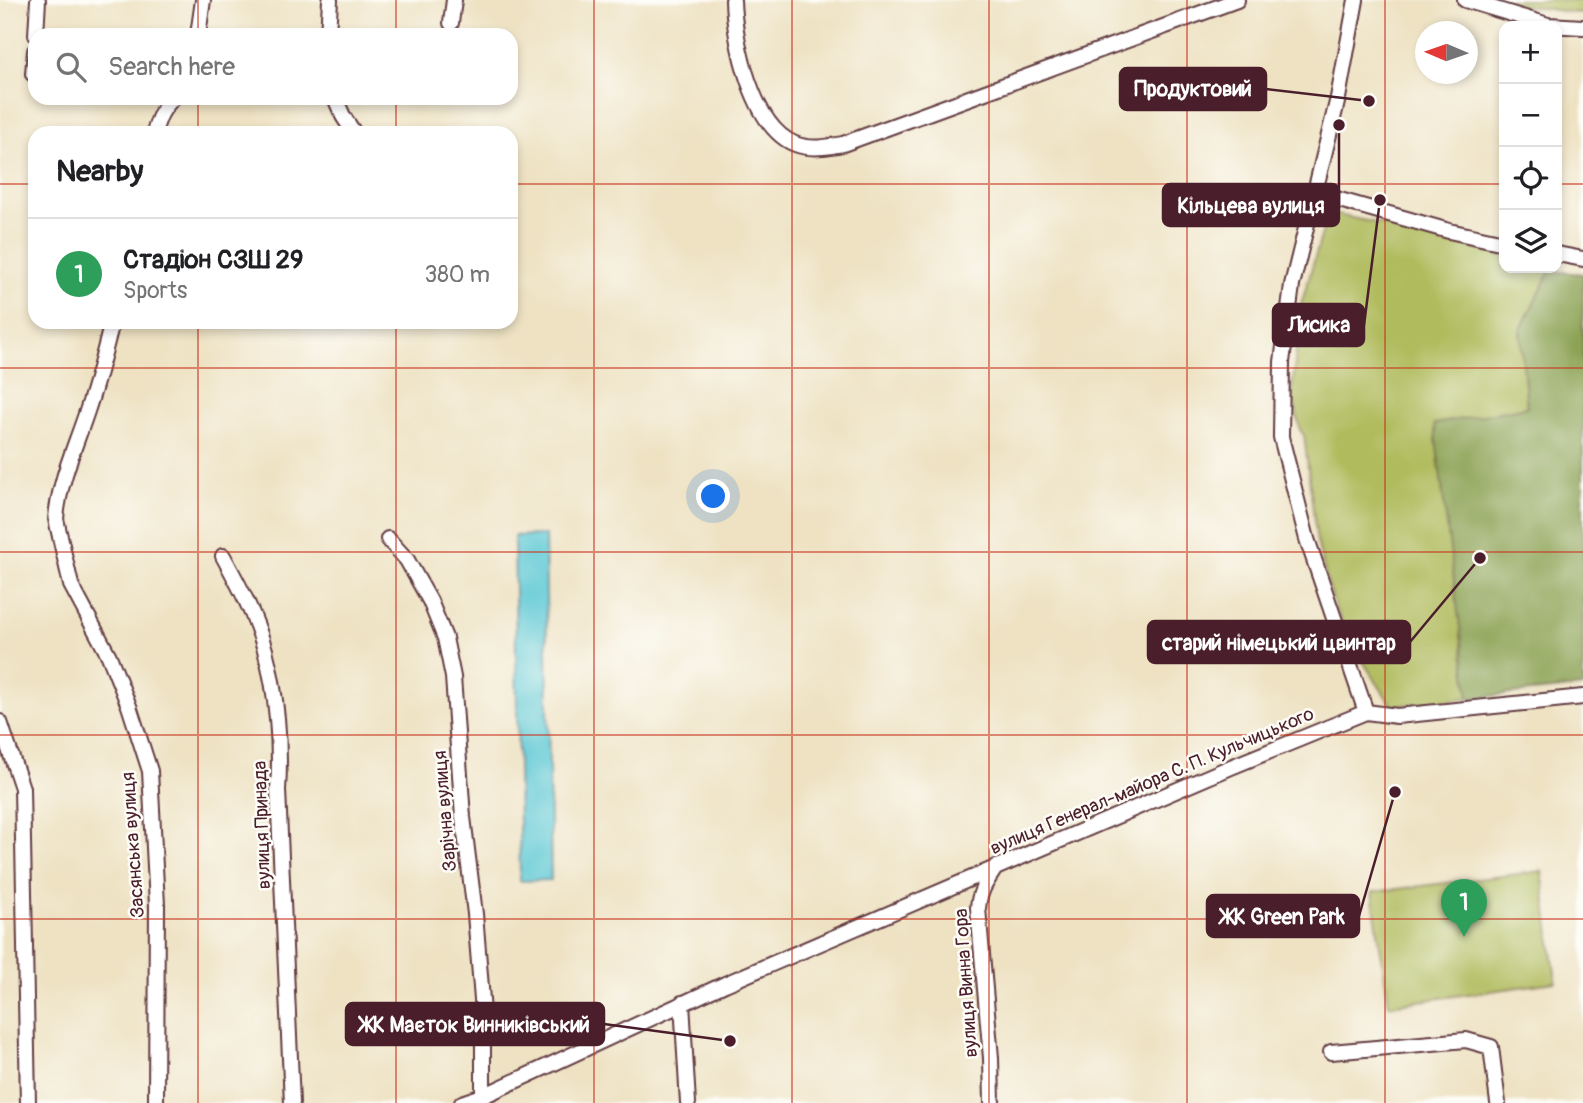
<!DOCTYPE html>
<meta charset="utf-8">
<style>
body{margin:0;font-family:Pangolin,sans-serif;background:#f2f2f2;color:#202124}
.controls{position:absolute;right:21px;top:21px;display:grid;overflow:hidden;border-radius:14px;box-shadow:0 4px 10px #0003}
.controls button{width:63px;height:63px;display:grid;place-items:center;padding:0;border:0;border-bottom:2px solid #e0e0e0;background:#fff;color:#202124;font:35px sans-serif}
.compass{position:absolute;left:1415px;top:21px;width:63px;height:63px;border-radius:50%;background:#fff;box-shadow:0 4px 10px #0003;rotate:272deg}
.you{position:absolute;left:714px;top:497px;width:24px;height:24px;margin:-18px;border:5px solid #fff;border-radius:50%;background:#1a73e8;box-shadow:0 0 0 10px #1a73e833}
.badge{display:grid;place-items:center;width:46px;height:46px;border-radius:50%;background:#0b8043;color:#fff;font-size:23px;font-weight:700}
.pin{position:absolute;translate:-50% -58px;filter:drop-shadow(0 2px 4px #0008)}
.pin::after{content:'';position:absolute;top:37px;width:24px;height:21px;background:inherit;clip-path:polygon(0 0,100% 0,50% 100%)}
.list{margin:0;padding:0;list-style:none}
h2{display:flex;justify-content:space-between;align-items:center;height:91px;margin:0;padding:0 28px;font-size:30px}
h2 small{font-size:23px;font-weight:400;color:#757577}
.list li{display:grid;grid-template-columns:46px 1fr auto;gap:21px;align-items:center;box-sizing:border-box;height:112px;padding:0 28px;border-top:2px solid #e0e0e0}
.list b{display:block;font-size:26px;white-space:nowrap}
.list p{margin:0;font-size:23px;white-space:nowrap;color:#757577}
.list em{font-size:23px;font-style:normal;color:#757577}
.icon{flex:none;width:38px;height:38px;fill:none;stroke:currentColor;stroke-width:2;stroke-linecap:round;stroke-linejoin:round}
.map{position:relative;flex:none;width:1583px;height:1103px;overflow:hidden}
.search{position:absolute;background:#fff;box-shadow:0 4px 10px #0003;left:28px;top:28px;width:490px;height:77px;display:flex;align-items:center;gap:18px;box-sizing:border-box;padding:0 24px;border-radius:21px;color:#757577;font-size:26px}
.panel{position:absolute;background:#fff;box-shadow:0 4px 10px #0003;left:28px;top:126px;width:490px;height:203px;border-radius:21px}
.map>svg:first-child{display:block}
</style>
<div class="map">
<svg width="1583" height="1103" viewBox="0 0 1583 1103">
<rect width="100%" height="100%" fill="#fdfcf7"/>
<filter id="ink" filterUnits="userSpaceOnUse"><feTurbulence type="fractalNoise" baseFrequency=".0143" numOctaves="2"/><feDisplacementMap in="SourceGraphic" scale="14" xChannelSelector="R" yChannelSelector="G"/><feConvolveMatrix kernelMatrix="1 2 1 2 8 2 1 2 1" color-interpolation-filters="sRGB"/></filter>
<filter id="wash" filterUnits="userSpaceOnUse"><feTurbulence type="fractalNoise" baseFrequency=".00686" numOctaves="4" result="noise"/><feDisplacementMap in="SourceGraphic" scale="28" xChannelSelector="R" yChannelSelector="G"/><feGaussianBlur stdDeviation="1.57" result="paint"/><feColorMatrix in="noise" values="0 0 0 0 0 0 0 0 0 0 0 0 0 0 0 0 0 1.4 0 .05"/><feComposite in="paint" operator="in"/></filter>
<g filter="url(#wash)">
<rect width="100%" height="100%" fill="#eee2c3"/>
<!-- green -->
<path fill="#b0bb5d" stroke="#7d6d44" stroke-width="2" d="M1501 0H1583V14L1514 4Z
M1328 213 1415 231 1504 257V268H1540L1550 271 1520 331 1527 407 1489 414 1525 692 1392 706 1362 660 1335 608 1317 543 1304 435 1300 430 1292 391 1301 305Z
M1542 871 1556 982 1389 1005 1372 892Z"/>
<!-- forest -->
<path fill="#8ca354" stroke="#6b6140" stroke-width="2" d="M1550 271 1583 274V687L1469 698 1434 424 1527 407 1520 331Z"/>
<!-- water -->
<path fill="#5cc8d4" stroke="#537480" stroke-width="2" d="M545 535 551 880 520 881 514 536Z"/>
</g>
<g filter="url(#ink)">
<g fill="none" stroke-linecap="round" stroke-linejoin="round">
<defs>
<path id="minor" d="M733 0C734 40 752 127 795 144 810 150 827 147 843 144L1237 0
M1465 0 1548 25 1583 27
M451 23 454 0
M36 35 38 0
M198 35 203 0
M328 35 330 0
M33 74 35 51
M335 98 343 116 354 133
M154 133C158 119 162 108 173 98
M1315 193 1449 231 1504 243
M1557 254 1583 259
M112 322C105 350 98 378 89 405 77 443 59 480 56 519L71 585 109 656 129 706 150 771 157 905 156 1103
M388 539 407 560 430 601 445 638 453 677 463 817 475 914 483 1012V1096
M223 556C239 585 256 617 265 650 277 694 281 745 278 790L292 1103
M1366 712 1397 716 1583 697
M0 722 22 788 28 1103
M682 1003 688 1103
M1331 1052 1466 1040 1491 1047 1498 1103
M462 1103 483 1096 725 984 1231 767 1366 712 1307 539 1281 437 1282 362 1292 285 1338 98 1356 0
M992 1103 991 1058 978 908C979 891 987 881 996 867"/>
</defs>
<!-- minor casing -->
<use href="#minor" stroke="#633c42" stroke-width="18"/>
<!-- minor -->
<use href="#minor" stroke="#fff" stroke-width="14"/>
</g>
</g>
<!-- grid -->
<path fill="none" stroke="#c8321e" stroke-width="2" stroke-opacity="0.55" d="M198 0V35M396 0V35M594 0V1103M792 0V1103M989 0V1103M1187 0V1103M1385 0V1103M198 98V133M396 98V133M0 184H35M511 184H1504M1557 184H1583M198 322V1103M396 322V1103M0 368H1583M0 552H1583M0 735H1583M0 919H1583"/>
<g text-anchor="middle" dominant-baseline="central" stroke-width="5" stroke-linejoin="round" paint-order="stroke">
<!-- street labels -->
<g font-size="19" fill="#4a1f2b" stroke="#fdfcf7">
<text transform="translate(1152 781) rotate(-23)">вулиця Генерал-майора С. П. Кульчицького</text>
<text transform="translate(445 811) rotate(-95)">Зарічна вулиця</text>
<text transform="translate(262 825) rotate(-92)">вулиця Принада</text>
<text transform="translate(133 845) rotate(-94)">Засянська вулиця</text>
<text transform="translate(966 983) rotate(-94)">вулиця Винна Гора</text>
</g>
</g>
<!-- callouts -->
<path fill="none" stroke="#4a1f2b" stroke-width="2.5" d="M1369 101L1266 89M1339 125L1339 205M1380 200L1364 325M1480 558L1410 642M1395 792L1359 916M730 1041L604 1024"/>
<g fill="#4a1f2b" stroke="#fdfcf7" stroke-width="2.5">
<circle cx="1369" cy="101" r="7"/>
<circle cx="1339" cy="125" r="7"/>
<circle cx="1380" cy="200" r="7"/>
<circle cx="1480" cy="558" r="7"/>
<circle cx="1395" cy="792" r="7"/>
<circle cx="730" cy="1041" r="7"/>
</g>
<g fill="#4a1f2b" stroke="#4a1f2b" stroke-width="2.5">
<rect x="1120" y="68" width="146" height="42" rx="7"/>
<rect x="1163" y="184" width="176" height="42" rx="7"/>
<rect x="1273" y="304" width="91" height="42" rx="7"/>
<rect x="1148" y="621" width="262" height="42" rx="7"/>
<rect x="1207" y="895" width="152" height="42" rx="7"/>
<rect x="346" y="1003" width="258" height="42" rx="7"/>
</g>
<g font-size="21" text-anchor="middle" font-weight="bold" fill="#fff">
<text x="1193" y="96">Продуктовий</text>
<text x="1251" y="213">Кільцева вулиця</text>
<text x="1319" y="332">Лисика</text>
<text x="1279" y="650">старий німецький цвинтар</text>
<text x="1283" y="924">ЖК Green Park</text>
<text x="475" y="1032">ЖК Маєток Винниківський</text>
</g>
</svg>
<div class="controls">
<button>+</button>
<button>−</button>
<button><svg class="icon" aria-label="locate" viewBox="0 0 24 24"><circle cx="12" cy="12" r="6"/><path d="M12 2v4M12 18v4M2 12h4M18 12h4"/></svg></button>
<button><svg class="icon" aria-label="layers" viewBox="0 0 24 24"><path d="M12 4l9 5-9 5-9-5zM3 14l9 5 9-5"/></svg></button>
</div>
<svg class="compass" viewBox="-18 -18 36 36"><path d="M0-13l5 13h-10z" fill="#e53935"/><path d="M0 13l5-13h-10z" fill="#757577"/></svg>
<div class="you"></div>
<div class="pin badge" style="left:1464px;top:937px;background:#2e9e5b">1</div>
<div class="search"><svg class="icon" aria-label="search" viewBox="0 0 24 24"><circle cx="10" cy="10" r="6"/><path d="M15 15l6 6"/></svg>Search here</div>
<section class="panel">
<h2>Nearby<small></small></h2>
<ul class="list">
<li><span class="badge" style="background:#2e9e5b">1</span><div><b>Стадіон СЗШ 29</b><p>Sports</p></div><em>380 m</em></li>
</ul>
</section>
</div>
